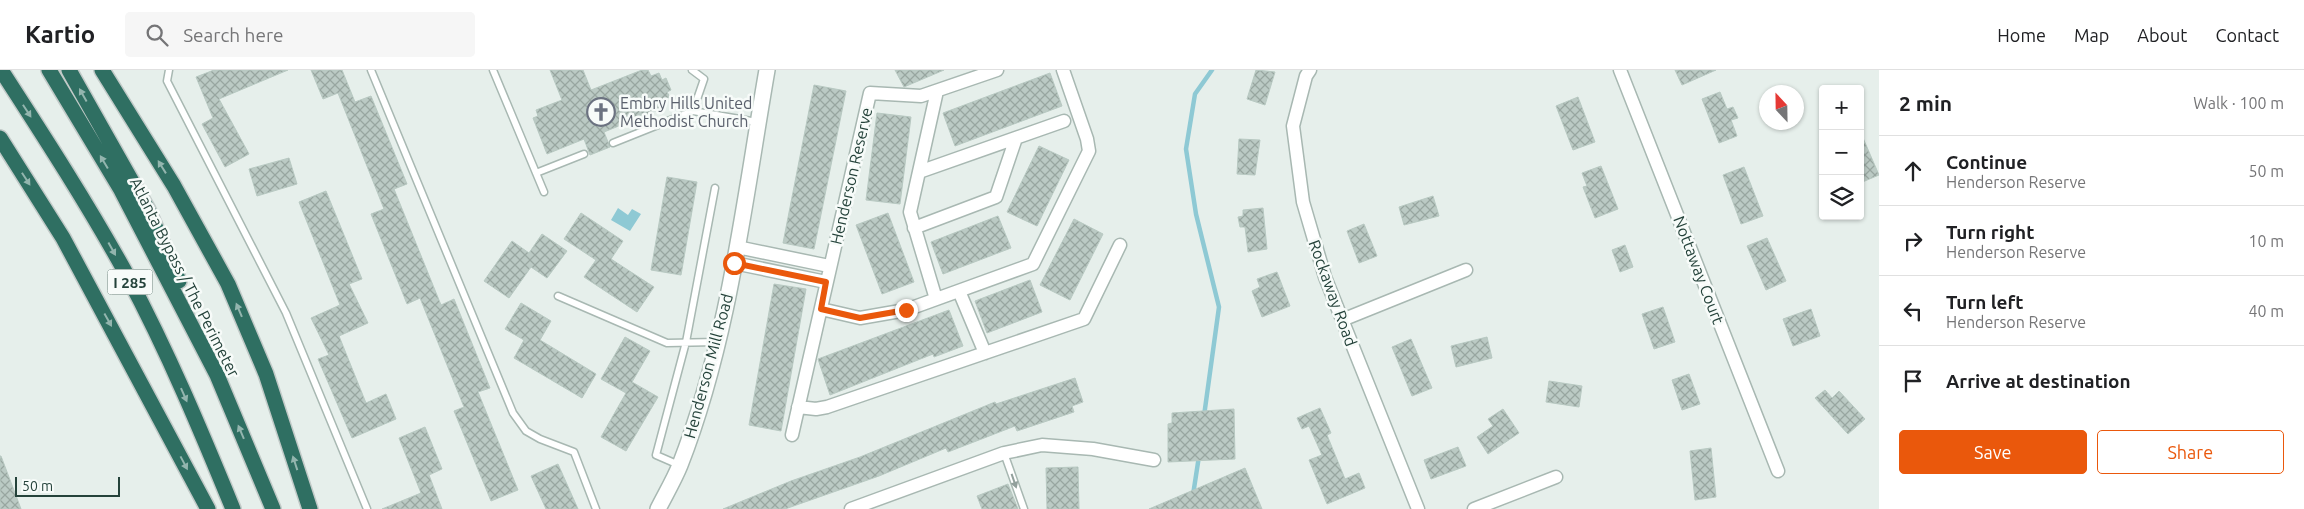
<!DOCTYPE html>
<meta charset="utf-8">
<style>
body{margin:0;font-family:Ubuntu,sans-serif;background:#f6f6f6;color:#202124}
.controls{position:absolute;right:15px;top:15px;display:grid;overflow:hidden;border-radius:5px;box-shadow:0 1px 4px #0004}
.controls button{width:45px;height:45px;display:grid;place-items:center;padding:0;border:0;border-bottom:1px solid #e0e0e0;background:#fff;color:#202124;font:25px sans-serif}
.compass{position:absolute;left:1759px;top:15px;width:45px;height:45px;border-radius:50%;background:#fff;box-shadow:0 1px 4px #0004;rotate:338deg}
.scale{position:absolute;left:15px;bottom:12px;width:105px;box-sizing:border-box;padding-left:5px;border:2px solid #24423a;border-top:0;font-size:14px;line-height:18px;white-space:nowrap;color:#24423a;-webkit-text-stroke:4px #f7fbf9;paint-order:stroke}
.stop{position:absolute;width:15px;height:15px;margin:-11px;border:4px solid #ea580c;border-radius:50%;background:#fff}
.stop.end{background:#ea580c;border-color:#fff;box-shadow:0 1px 5px #0008}
.list{margin:0;padding:0;list-style:none}
h2{display:flex;justify-content:space-between;align-items:center;height:65px;margin:0;padding:0 20px;font-size:21px}
h2 small{font-size:16px;font-weight:400;color:#757577}
.list li{display:grid;grid-template-columns:32px 1fr auto;gap:15px;align-items:center;box-sizing:border-box;height:70px;padding:0 20px;border-top:1px solid #e0e0e0}
.list b{display:block;font-size:19px;white-space:nowrap}
.list p{margin:0;font-size:16px;white-space:nowrap;color:#757577}
.list em{font-size:16px;font-style:normal;color:#757577}
.actions{display:flex;gap:10px;padding:15px 20px}
.actions a{flex:1;padding:11px 0;border:1px solid #ea580c;border-radius:5px;text-align:center;font-size:18px;color:#ea580c}
.actions .main{background:#ea580c;color:#fff}
.icon{flex:none;width:28px;height:28px;fill:none;stroke:currentColor;stroke-width:2;stroke-linecap:round;stroke-linejoin:round}
.map{position:relative;flex:none;width:1879px;height:439px;overflow:hidden}
header{display:flex;align-items:center;gap:30px;box-sizing:border-box;height:70px;padding:0 25px;background:#fff;border-bottom:1px solid #e0e0e0}
header strong{font-size:24px}
nav{display:flex;gap:28px;margin-inline-start:auto;font-size:18px}
.search{width:350px;height:45px;background:#f6f6f6;display:flex;align-items:center;gap:12px;box-sizing:border-box;padding:0 18px;border-radius:5px;color:#757577;font-size:19px}
main{display:flex}
aside{flex:1;background:#fff}
.map>svg:first-child{display:block}
</style>
<header>
<strong>Kartio</strong>
<div class="search"><svg class="icon" aria-label="search" viewBox="0 0 24 24"><circle cx="10" cy="10" r="6"/><path d="M15 15l6 6"/></svg>Search here</div>
<nav><a>Home</a><a>Map</a><a>About</a><a>Contact</a></nav>
</header>
<main>
<div class="map">
<svg width="1879" height="439" viewBox="0 0 1879 439">
<defs>
<pattern id="building-cross-hatch" width="8" height="8" patternUnits="userSpaceOnUse" patternTransform="scale(1.25)"><rect width="8" height="8" fill="#bbcac4"/><path d="M0 0l8 8M0 8l8-8" fill="none" stroke="#98a6a0"/></pattern>
</defs>
<rect width="100%" height="100%" fill="#e6efeb"/>
<!-- water -->
<path fill="#8ec9d4" d="M618 138 628 145 632 139 641 144 630 161 611 150Z"/>
<g fill="none" stroke-linecap="round" stroke-linejoin="round">
<!-- stream -->
<path stroke="#8ec9d4" stroke-width="4.5" d="M1204 346 1219 237 1196 144 1186 79 1195 24 1212 0
M1193 425 1199 386"/>
</g>
<!-- building -->
<path fill="url(#building-cross-hatch)" stroke="#b8c9c2" d="M214 0H288L219 29 249 84 225 97 202 54 213 48 196 7Z
M311 0H342L355 32 371 26 407 114 394 119 441 235 454 229 490 318 478 322 518 420 491 431 454 341 464 337 420 228 407 234 371 144 384 139 338 23 323 29Z
M550 0H583L591 20 642 0H648L651 6 659 3 662 10 666 8 671 20 667 22 670 27 660 31 663 38 604 62 610 77 590 85 584 69 547 84 533 48 538 46 536 40 562 30Z
M895 0H944L904 17Z
M1256 0 1275 2 1265 35 1247 29Z
M1675 0H1716L1682 15Z
M1050 3 1062 36 955 76 943 43Z
M814 15 846 21 814 179 783 173Z
M1720 22 1727 39 1733 37 1738 48 1731 50 1737 66 1719 73 1702 29Z
M1578 27 1595 72 1573 80 1556 36Z
M877 43 911 47 900 134 866 130Z
M1860 61 1879 105 1860 113Z
M1239 69 1260 70 1255 105 1237 104Z
M1039 76 1069 90 1037 156 1007 142Z
M289 88 297 114 257 126 249 99Z
M1601 96 1618 139 1595 148 1583 117 1587 116 1582 103Z
M1744 97 1763 146 1741 154 1723 105Z
M667 107 697 112 681 205 651 200Z
M326 121 362 209 349 214 368 253 339 266 366 333 386 324 396 349 352 368 318 289 329 285 311 248 340 235 299 132Z
M1433 126 1439 146 1404 155 1399 137Z
M1263 138 1267 179 1248 182 1245 157H1240L1238 147 1243 146V140Z
M581 143 623 171 611 189 654 217 637 242 584 207 596 190 564 169Z
M888 143 914 212 882 224 856 155Z
M998 146 1011 178 943 204 931 172Z
M1074 149 1103 164 1070 230 1040 215Z
M1364 154 1377 186 1359 193 1347 161Z
M542 164 567 181 547 208 531 197 509 228 484 211 512 171 529 183Z
M1767 168 1786 211 1766 220 1747 176Z
M1625 175 1633 197 1620 202 1612 180Z
M1277 202 1290 236 1262 247 1252 221 1260 217 1257 209Z
M1030 210 1042 242 987 263 975 231Z
M774 214 806 219 781 361 749 355Z
M521 233 551 251 540 270 596 304 582 328 514 288 524 270 505 259Z
M1663 237 1675 272 1654 279 1642 244Z
M1811 239 1820 266 1793 276 1783 249Z
M949 240 963 276 934 287 933 284 830 325 818 289Z
M625 267 650 281 632 312 658 327 626 381 601 367 626 323 601 309Z
M1487 267 1492 288 1456 297 1451 276Z
M1411 269 1432 318 1412 326 1392 277Z
M1689 304 1700 334 1682 340 1672 310Z
M1075 308 1083 332 1072 336 1074 342 1017 361 1015 356 948 382 946 378 879 406 785 439H723L791 411 860 387 995 332 996 334Z
M1549 311 1582 316 1579 337 1546 332Z
M1825 320 1832 328 1839 321 1865 349 1848 364 1815 328Z
M1320 338 1331 363 1327 365 1345 409 1359 403 1365 418 1327 434 1309 390 1322 385 1309 356 1302 359 1297 348Z
M1234 339 1235 389 1168 392V354L1172 353V343Z
M1503 339 1519 363 1488 384 1477 367 1493 356 1488 349Z
M425 357 442 399 429 405 442 439H382L421 423 399 368Z
M1458 377 1466 396 1431 409 1424 390Z
M1711 378 1716 427 1695 430 1690 381Z
M0 386H1L21 439H0Z
M558 394 578 439H546L531 406Z
M1078 397 1079 439H1047L1046 398Z
M1245 398 1262 439H1149Z
M1008 414 1018 439H982L977 426Z"/>
<g fill="none" stroke-linecap="round" stroke-linejoin="round">
<defs>
<path id="service" d="M169 0 167 11 286 243 367 439
M371 0 513 343 526 361 540 369 574 382 596 439
M493 0 544 122
M692 0 704 9 693 41
M613 73 693 41 757 52
M536 103 584 84
M558 226 667 273 717 272
M1004 383 1024 439
M679 395 656 385 686 272 715 118"/>
<path id="minor" d="M1310 0 1306 6 1293 56 1303 132 1325 207 1418 439
M1620 0 1778 401
M919 102 1064 51
M914 158 996 127 1016 68
M737 177 829 196
M734 193 826 212
M959 221 985 283
M936 229 910 142 937 21
M821 239 860 248 906 240 1033 194 1089 81 1087 69 1063 0
M1342 250 1466 200
M798 337 816 339 827 337 1084 249 1120 175
M792 365 870 23 921 26 997 0
M851 439 1004 383 1042 375 1093 379 1154 390
M1474 439 1556 407"/>
<path id="tertiary" d="M658 439C665 425 674 410 680 395 729 269 744 132 767 0"/>
<path id="motorway" d="M1 0C45 68 89 136 128 207 168 282 201 361 233 439
M49 0 121 120 217 305 273 439
M69 0 148 140 179 211
M102 0 174 116 228 214 266 304 310 439
M0 68 63 168 208 439"/>
</defs>
<!-- service casing -->
<use href="#service" stroke="#a8b8b2" stroke-width="9"/>
<!-- minor casing -->
<use href="#minor" stroke="#a8b8b2" stroke-width="15"/>
<!-- tertiary casing -->
<use href="#tertiary" stroke="#a8b8b2" stroke-width="18"/>
<!-- motorway casing -->
<use href="#motorway" stroke="#c2cac8" stroke-width="18"/>
<!-- service -->
<use href="#service" stroke="#fff" stroke-width="6"/>
<!-- minor -->
<use href="#minor" stroke="#fff" stroke-width="12"/>
<!-- tertiary -->
<use href="#tertiary" stroke="#fff" stroke-width="15"/>
<!-- motorway -->
<use href="#motorway" stroke="#2f6f62" stroke-width="15"/>
</g>
<!-- one-way arrows -->
<defs><path id="oneway-solid" d="M-6-.8H1V-3.2L6.5 0L1 3.2V.8H-6Z" transform="scale(1.25)"/></defs>
<g fill="#93b5ae">
<use href="#oneway-solid" transform="translate(83 25) rotate(-119)"/>
<use href="#oneway-solid" transform="translate(27 41) rotate(57)"/>
<use href="#oneway-solid" transform="translate(104 92) rotate(-121)"/>
<use href="#oneway-solid" transform="translate(162 97) rotate(-122)"/>
<use href="#oneway-solid" transform="translate(26 109) rotate(57)"/>
<use href="#oneway-solid" transform="translate(112 179) rotate(61)"/>
<use href="#oneway-solid" transform="translate(239 240) rotate(-113)"/>
<use href="#oneway-solid" transform="translate(108 250) rotate(61)"/>
<use href="#oneway-solid" transform="translate(184 325) rotate(66)"/>
<use href="#oneway-solid" transform="translate(241 362) rotate(-113)"/>
<use href="#oneway-solid" transform="translate(184 393) rotate(62)"/>
<use href="#oneway-solid" transform="translate(295 393) rotate(-108)"/>
</g>
<use fill="#92a09c" href="#oneway-solid" transform="translate(1014 411) rotate(71)"/>
<g fill="none" stroke-linecap="round" stroke-linejoin="round">
<!-- route -->
<path stroke="#ea580c" stroke-width="6" d="M734 193 826 212 821 239 860 248 906 240"/>
</g>
<!-- icons -->
<defs>
<symbol id="church-ring" viewBox="-11 -11 22 22"><circle r="9.5" fill="#f7fbf9" stroke="#6b7280" stroke-width="1.5"/><path d="M-1.2-6h2.4v3.5h3.3v2.4h-3.3V6h-2.4V-.1h-3.3v-2.4h3.3Z" fill="#6b7280"/></symbol>
</defs>
<g fill-rule="evenodd">
<use href="#church-ring" x="585" y="26" width="32" height="32"/>
</g>
<g text-anchor="middle" dominant-baseline="central" stroke-width="5" stroke-linejoin="round" paint-order="stroke">
<!-- shield labels -->
<rect fill="#f7fbf9" stroke="#637a73" stroke-width="1" x="107.5" y="199.5" width="45" height="25" rx="4"/>
<g font-size="15" font-weight="bold" fill="#24423a">
<text x="130" y="212">I 285</text>
</g>
<!-- worship labels -->
<g font-size="16" fill="#5b616d" stroke="#f7fbf9" text-anchor="start">
<text x="620" y="33">Embry Hills United<tspan x="620" dy="18">Methodist Church</tspan></text>
</g>
<!-- street labels -->
<g font-size="16" fill="#24423a" stroke="#f7fbf9">
<text transform="translate(851 106) rotate(-77)">Henderson Reserve</text>
<text transform="translate(1699 200) rotate(69)">Nottaway Court</text>
<text transform="translate(185 207) rotate(63)">Atlanta Bypass / The Perimeter</text>
<text transform="translate(1333 223) rotate(70)">Rockaway Road</text>
<text transform="translate(708 296) rotate(-75)">Henderson Mill Road</text>
</g>
</g>
</svg>
<div class="controls">
<button>+</button>
<button>−</button>
<button><svg class="icon" aria-label="layers" viewBox="0 0 24 24"><path d="M12 4l9 5-9 5-9-5zM3 14l9 5 9-5"/></svg></button>
</div>
<svg class="compass" viewBox="-18 -18 36 36"><path d="M0-13l5 13h-10z" fill="#e53935"/><path d="M0 13l5-13h-10z" fill="#757577"/></svg>
<div class="scale">50 m</div>
<div class="stop" style="left:734px;top:193px"></div>
<div class="stop end" style="left:906px;top:240px"></div>
</div>
<aside>
<h2>2 min<small>Walk · 100 m</small></h2>
<ul class="list">
<li><svg class="icon" aria-label="ahead" viewBox="0 0 24 24"><path d="M12 20V5M6 11l6-6 6 6"/></svg><div><b>Continue</b><p>Henderson Reserve</p></div><em>50 m</em></li>
<li><svg class="icon" aria-label="right" viewBox="0 0 24 24"><path d="M7 20v-9h11M14 6l5 5-5 5"/></svg><div><b>Turn right</b><p>Henderson Reserve</p></div><em>10 m</em></li>
<li><svg class="icon" aria-label="left" viewBox="0 0 24 24"><path d="M17 20v-9H6M10 6l-5 5 5 5"/></svg><div><b>Turn left</b><p>Henderson Reserve</p></div><em>40 m</em></li>
<li><svg class="icon" aria-label="arrive" viewBox="0 0 24 24"><path d="M6 21V4h12l-3 4 3 4H6"/></svg><div><b>Arrive at destination</b></div></li>
</ul>
<div class="actions"><a class="main">Save</a><a>Share</a></div>
</aside>
</main>
